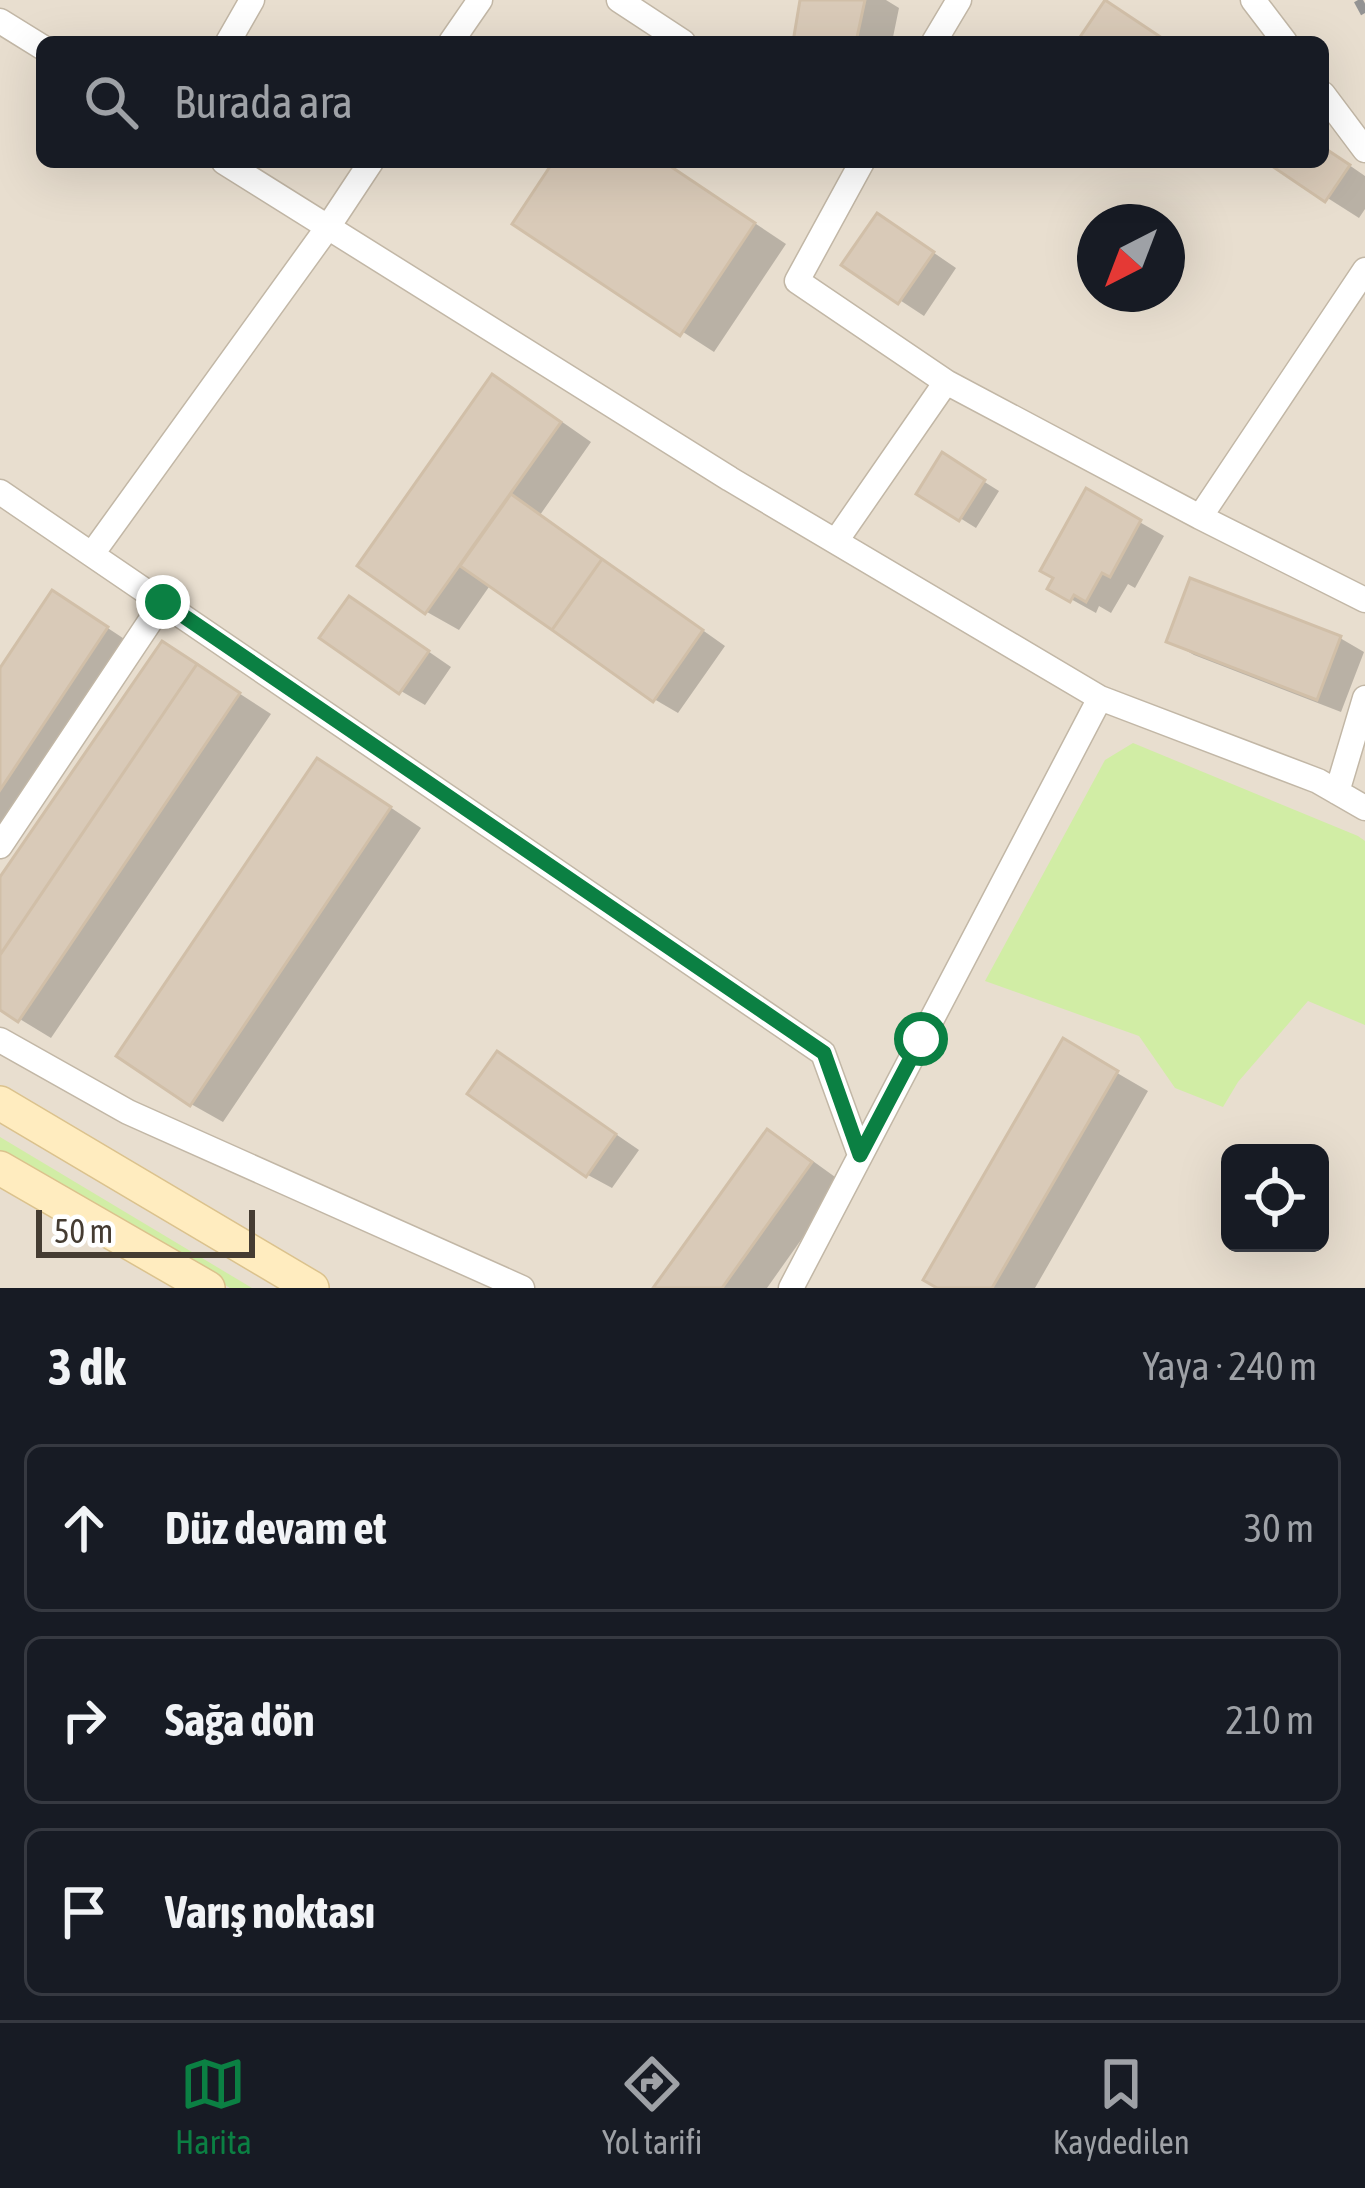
<!DOCTYPE html>
<html lang="tr">
<meta charset="utf-8">
<style>
body{margin:0;font-family:"Asap Condensed",sans-serif;background:#20242c;color:#f1f3f6}
.controls{position:absolute;right:36px;bottom:36px;display:grid;overflow:hidden;border-radius:18px;box-shadow:0 12px 48px #0002}
.controls button{width:108px;height:108px;display:grid;place-items:center;padding:0;border:0;border-bottom:3px solid #363941;background:#171b24;color:#f1f3f6;font:60px sans-serif}
.compass{position:absolute;left:1077px;top:204px;width:108px;height:108px;border-radius:50%;background:#171b24;box-shadow:0 12px 48px #0002;rotate:222deg}
.scale{position:absolute;left:36px;bottom:30px;width:219px;box-sizing:border-box;padding-left:12px;border:6px solid #453c32;border-top:0;font-size:33px;line-height:42px;white-space:nowrap;color:#453c32;-webkit-text-stroke:9px #fff;paint-order:stroke}
.stop{position:absolute;width:36px;height:36px;margin:-27px;border:9px solid #0b8043;border-radius:50%;background:#fff}
.stop.end{background:#0b8043;border-color:#fff;box-shadow:0 3px 12px #0008}
.list{margin:0;padding:0;list-style:none}
h2{display:flex;justify-content:space-between;align-items:center;height:156px;margin:0;padding:0 48px;font-size:51px}
h2 small{font-size:39px;font-weight:400;color:#9ea1a6}
.list li{display:grid;grid-template-columns:78px 1fr auto;gap:36px;align-items:center;box-sizing:border-box;height:168px;margin:0 24px 24px;padding:0 24px;border:3px solid #363941;border-radius:18px}
.list b{display:block;font-size:45px;white-space:nowrap}
.list em{font-size:39px;font-style:normal;color:#9ea1a6}
.icon{flex:none;width:66px;height:66px;fill:none;stroke:currentColor;stroke-width:2;stroke-linecap:round;stroke-linejoin:round}
.map{position:relative;flex:none;width:1365px;height:1288px;overflow:hidden}
.search{position:absolute;background:#171b24;box-shadow:0 12px 48px #0002;left:36px;right:36px;top:36px;height:132px;display:flex;align-items:center;gap:30px;box-sizing:border-box;padding:0 42px;border-radius:18px;color:#9ea1a6;font-size:45px}
.sheet{height:732px;background:#171b24}
nav{display:flex;justify-content:space-around;align-items:center;box-sizing:border-box;height:168px;border-top:3px solid #363941;background:#171b24;font-size:33px;color:#9ea1a6}
nav a{display:grid;justify-items:center;gap:6px}
nav .on{color:#0b8043}
.map>svg:first-child{display:block}
</style>
<div class="map">
<svg width="1365" height="1288" viewBox="0 0 1365 1288">
<rect width="100%" height="100%" fill="#f3ede1"/>
<!-- residential -->
<path fill="#e8decf" fill-rule="evenodd" d="M0 0H1365V1288H0ZM42 42H1323V162H42ZM1095 222H1167V294H1095ZM1230 1153H1320V1243H1230Z"/>
<!-- green -->
<path fill="#d1eda5" d="M1133 743 1358 836 1365 841V1025L1308 1001 1238 1082 1223 1107 1175 1088 1139 1036 985 981 1105 760Z
M0 1137 252 1288H230L0 1151Z"/>
<!-- shadow -->
<path fill="#0003" d="M803 0H886L899 8 892 42H796Z
M1323 147 1365 176V209L1359 218 1271 162H1323Z
M557 162H663L786 244 714 352 516 224Z
M902 231 956 268 924 316 845 264Z
M493 377 525 396 591 442 540 515 725 646 678 713 654 699 491 584 459 630 427 612 361 566Z
M943 456 999 491 976 528 920 493Z
M1087 492 1164 536 1135 588 1128 584 1111 613 1099 606 1096 613 1051 588Z
M85 613 138 648 0 857V674Z
M374 614 451 667 425 705 401 691Z
M1340 638 1364 652 1341 712 1194 655 1170 641Z
M194 664 271 714 51 1038 0 1007V882Z
M350 780 421 828 223 1122 191 1104Z
M1064 1042 1148 1091 1035 1288H943L927 1279Z
M521 1069 639 1150 612 1188 588 1175Z
M767 1133 799 1151 842 1182 767 1288H657Z"/>
<!-- building -->
<path fill="#d9cab8" stroke="#d1bfa8" stroke-width="3" d="M800 0H865L856 42H793Z
M1105 0 1168 42H1088L1080 37Z
M1323 147 1350 165 1325 202 1266 162H1323Z
M553 162H664L755 223 680 336 512 224Z
M877 213 934 252 898 304 841 265Z
M492 374 561 422 425 614 357 566Z
M942 452 985 480 959 521 916 494Z
M1086 488 1141 520 1110 577 1102 573 1086 602 1074 595 1070 602 1047 589 1053 578 1040 571Z
M511 494 602 559 552 630 460 566Z
M602 559 703 630 653 702 552 630Z
M1190 578 1341 636 1317 700 1166 642Z
M52 590 108 627 0 790V668Z
M349 596 429 651 399 694 319 638Z
M162 641 197 664 0 955V877Z
M197 664 240 693 18 1022 0 1010V955Z
M317 758 391 807 190 1106 116 1056Z
M1063 1038 1118 1071 992 1288H937L923 1280Z
M497 1051 616 1134 586 1177 467 1094Z
M767 1129 812 1162 722 1288H653Z"/>
<g fill="none" stroke-linecap="round" stroke-linejoin="round">
<defs>
<path id="street" d="M619 0 683 42
M1253 0 1285 42
M0 21 42 47
M228 42 252 0
M451 42 480 0
M934 42 959 0
M1323 94 1365 150
M224 162 730 479 1100 698 1318 781 1365 808
M862 162 797 281 946 382
M0 492 823 1053 860 1155
M1200 517 1365 600
M836 541 946 382 1200 517 1365 270
M92 554 328 227 371 162
M1337 792 1365 698
M0 846 163 602
M0 1040 128 1112 522 1288
M791 1288 1100 698"/>
<path id="secondary" d="M0 1103 312 1288
M0 1168 208 1288"/>
</defs>
<!-- street casing -->
<use href="#street" stroke="#c2b7a6" stroke-width="27"/>
<!-- secondary casing -->
<use href="#secondary" stroke="#dbc28d" stroke-width="36"/>
<!-- street -->
<use href="#street" stroke="#fff" stroke-width="24"/>
<!-- secondary -->
<use href="#secondary" stroke="#ffecbf" stroke-width="33"/>
<!-- rail -->
<path stroke="#939393" stroke-width="9" stroke-dasharray="15 15" stroke-linecap="butt" d="M1358 0 1365 13"/>
</g>
<g fill="none" stroke-linecap="round" stroke-linejoin="round">
<!-- route -->
<path stroke="#0b8043" stroke-width="15" d="M163 602 824 1053 860 1155 921 1039"/>
</g>
</svg>
<div class="controls">
<button><svg class="icon" aria-label="locate" viewBox="0 0 24 24"><circle cx="12" cy="12" r="6"/><path d="M12 2v4M12 18v4M2 12h4M18 12h4"/></svg></button>
</div>
<svg class="compass" viewBox="-18 -18 36 36"><path d="M0-13l5 13h-10z" fill="#e53935"/><path d="M0 13l5-13h-10z" fill="#9ea1a6"/></svg>
<div class="scale">50 m</div>
<div class="stop" style="left:921px;top:1039px"></div>
<div class="stop end" style="left:163px;top:602px"></div>
<div class="search"><svg class="icon" aria-label="search" viewBox="0 0 24 24"><circle cx="10" cy="10" r="6"/><path d="M15 15l6 6"/></svg>Burada ara</div>
</div>
<section class="sheet">
<h2>3 dk<small>Yaya · 240 m</small></h2>
<ul class="list">
<li><svg class="icon" aria-label="ahead" viewBox="0 0 24 24"><path d="M12 20V5M6 11l6-6 6 6"/></svg><div><b>Düz devam et</b></div><em>30 m</em></li>
<li><svg class="icon" aria-label="right" viewBox="0 0 24 24"><path d="M7 20v-9h11M14 6l5 5-5 5"/></svg><div><b>Sağa dön</b></div><em>210 m</em></li>
<li><svg class="icon" aria-label="arrive" viewBox="0 0 24 24"><path d="M6 21V4h12l-3 4 3 4H6"/></svg><div><b>Varış noktası</b></div></li>
</ul>
</section>
<nav>
<a class="on"><svg class="icon" aria-label="map" viewBox="0 0 24 24"><path d="M3 6l6-2 6 2 6-2v14l-6 2-6-2-6 2zM9 4v14M15 6v14"/></svg>Harita</a>
<a><svg class="icon" aria-label="directions" viewBox="0 0 24 24"><path d="M12 3l9 9-9 9-9-9zM9 14v-3h6M13 9l2 2-2 2"/></svg>Yol tarifi</a>
<a><svg class="icon" aria-label="saved" viewBox="0 0 24 24"><path d="M7 4h10v16l-5-4-5 4z"/></svg>Kaydedilen</a>
</nav>
